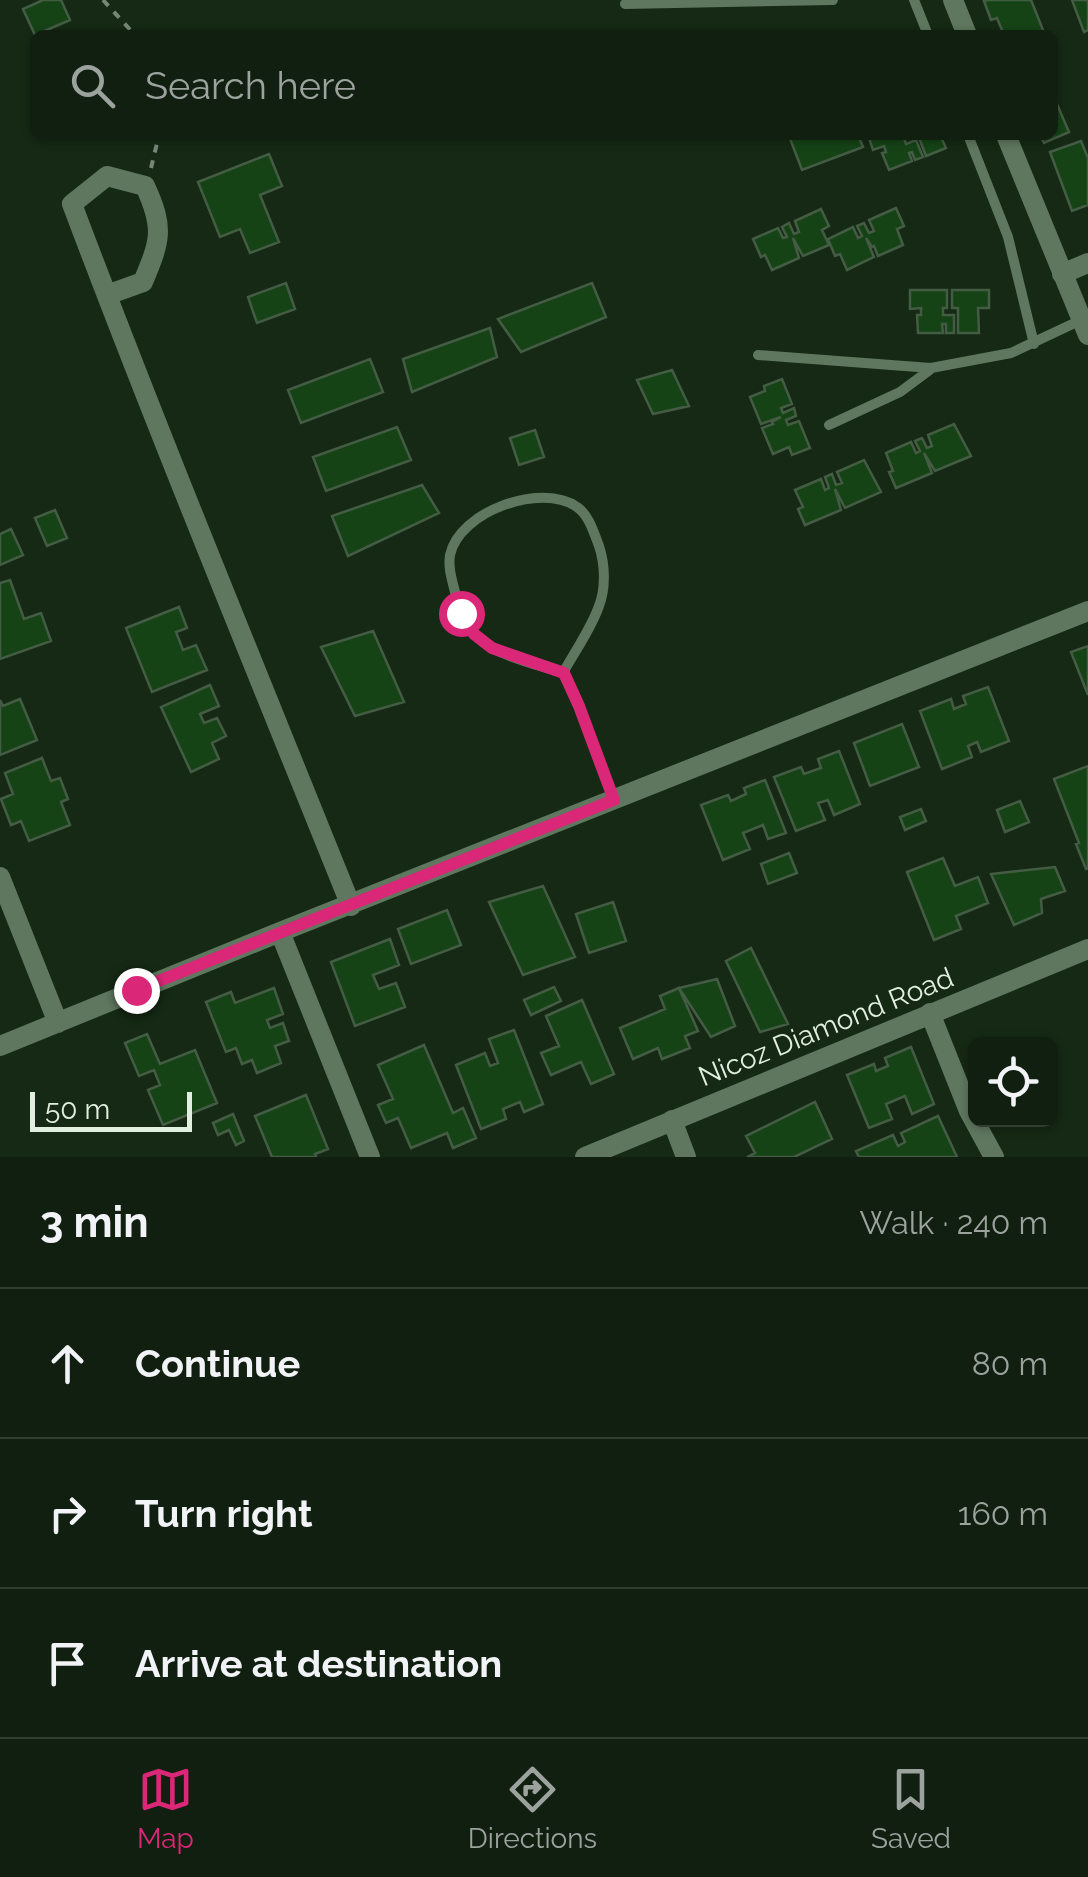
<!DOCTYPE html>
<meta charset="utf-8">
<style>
body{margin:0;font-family:Raleway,sans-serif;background:#1e2c1d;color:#f1f3f6}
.controls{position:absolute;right:30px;bottom:30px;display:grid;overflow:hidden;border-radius:15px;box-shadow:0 2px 8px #0004}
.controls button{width:90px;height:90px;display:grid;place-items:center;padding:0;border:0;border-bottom:2px solid #303d2f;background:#101f0f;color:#f1f3f6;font:50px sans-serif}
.scale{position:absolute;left:30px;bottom:25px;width:162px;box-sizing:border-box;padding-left:10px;border:5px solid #e1eee0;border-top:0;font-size:28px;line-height:35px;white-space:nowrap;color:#e1eee0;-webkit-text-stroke:8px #152914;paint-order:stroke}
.stop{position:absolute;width:30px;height:30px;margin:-22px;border:8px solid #db2777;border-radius:50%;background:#fff}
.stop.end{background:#db2777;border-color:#fff;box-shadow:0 2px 10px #0008}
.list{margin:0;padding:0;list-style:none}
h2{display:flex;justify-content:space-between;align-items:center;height:130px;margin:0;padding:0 40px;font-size:42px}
h2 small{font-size:32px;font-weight:400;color:#9ca29e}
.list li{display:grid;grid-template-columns:65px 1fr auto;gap:30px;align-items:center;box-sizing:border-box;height:150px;padding:0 40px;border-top:2px solid #303d2f}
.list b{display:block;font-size:38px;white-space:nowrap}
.list em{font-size:32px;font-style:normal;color:#9ca29e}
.icon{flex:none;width:55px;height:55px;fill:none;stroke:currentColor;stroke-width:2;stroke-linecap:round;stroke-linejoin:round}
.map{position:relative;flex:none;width:1088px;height:1157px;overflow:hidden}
.search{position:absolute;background:#101f0f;box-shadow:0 2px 8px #0004;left:30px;right:30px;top:30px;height:110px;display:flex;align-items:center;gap:25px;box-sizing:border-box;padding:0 35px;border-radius:15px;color:#9ca29e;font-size:38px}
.sheet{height:580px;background:#101f0f}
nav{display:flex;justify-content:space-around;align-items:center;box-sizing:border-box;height:140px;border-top:2px solid #303d2f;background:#101f0f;font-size:28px;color:#9ca29e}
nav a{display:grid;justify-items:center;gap:5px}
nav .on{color:#db2777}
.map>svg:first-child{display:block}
</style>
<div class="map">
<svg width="1088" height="1157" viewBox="0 0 1088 1157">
<rect width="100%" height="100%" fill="#152914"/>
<!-- building -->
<path fill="#154316" stroke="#455c44" stroke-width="2.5" d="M43 0H61L70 20 35 35 23 9Z
M988 0H1031L1045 35H1004L997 18 991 20 984 1Z
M1072 0H1088V30L1084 32Z
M1057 104 1069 132 1044 143 1040 135H1053V105Z
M858 135 863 147 802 170 789 136Z
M868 135H907L904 138 906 144 916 140 923 157 915 160 912 152 909 153 912 161 889 170 882 153 886 152 884 146 873 150Z
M918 135H940L946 148 926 156Z
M1081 141 1088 158V205L1072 211 1050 152Z
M269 154 282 186 260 195 279 242 250 253 240 229 220 237 198 182Z
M896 208 904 226 897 229 903 245 878 256 874 246 872 247 866 238 874 257 847 270 840 254 835 256 828 239 853 227 858 238 862 236 857 226 864 223 869 233 874 231 869 220Z
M821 209 829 226 822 230 829 245 803 256 793 238 799 258 772 270 765 255 761 257 753 239 778 228 783 238 787 237 782 227 789 223 794 234 799 232 795 221Z
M286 283 295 309 257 323 248 297Z
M592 283 606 317 521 352 498 319Z
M910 290H947V308H943V315H954V333H946V324H942L943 333H918L917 315H921V308L910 309Z
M952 290H989V308H978L979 333H958V308H952Z
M490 328 497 357 412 392 403 359Z
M370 359 383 392 301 423 288 390Z
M672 370 689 406 653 414 637 380Z
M782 379 792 404 781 408 783 413 794 408 796 416 786 420 788 425 799 421 810 448 792 455 789 447 773 454 762 428 773 424 772 422 781 417 761 424 750 397 765 391 764 386Z
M954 424 971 456 935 471 924 453 932 473 896 488 889 472 893 471 886 453 911 442 916 453 920 451 915 441 922 438 927 448 932 446 928 435Z
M397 427 411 460 326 491 313 457Z
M535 430 544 457 519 465 510 438Z
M864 460 881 492 845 508 835 489 841 510 805 525 798 509 803 507 795 490 821 479 825 490 829 488 825 477 832 474 836 485 842 483 837 472Z
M422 485 439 513 348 556 332 516Z
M55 510 67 538 47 546 35 518Z
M11 529 23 555 0 565V534Z
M10 580 24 619 41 613 51 641 0 659V583Z
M179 607 187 628 176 632 183 650 196 645 207 670 152 692 126 628Z
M373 631 404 702 355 716 321 647Z
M1088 646V695L1071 652Z
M210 685 219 706 200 714 204 723 217 718 226 736 212 743 219 759 191 772 161 707Z
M988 687 1009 741 981 752 977 742 968 746 972 757 942 769 920 711 951 699 954 709 966 704 963 696Z
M20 699 37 740 0 755V700L3 706Z
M902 724 919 767 870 786 854 743Z
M839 751 860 804 834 815 828 800 818 803 825 820 796 831 774 777 801 767 804 774 821 768 818 759Z
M42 758 51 781 60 778 68 799 61 802 70 825 29 841 21 821 11 825 1 799 13 794 5 773Z
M1088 766V868L1086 869 1076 844 1079 843 1054 779Z
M765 780 786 833 768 839 763 825 743 833 750 849 723 860 701 805 728 795 731 801 746 794 744 788Z
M1020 801 1029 822 1005 832 997 810Z
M921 809 926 821 905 830 900 817Z
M789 853 797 873 768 884 761 864Z
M943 858 955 886 978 877 988 903 956 916 961 929 934 940 907 872Z
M1055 867 1065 891 1041 899 1042 913 1014 925 991 874Z
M543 886 575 957 523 975 489 902Z
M613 902 626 941 589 953 576 914Z
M447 910 461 945 411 964 398 929Z
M390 939 399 965 373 975 379 989 396 983 405 1007 355 1026 331 962Z
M751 948 788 1024 760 1032 726 961Z
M717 979 735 1026 711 1037 679 988Z
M554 987 561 1001 531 1015 524 1000Z
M274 988 283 1014 267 1020 270 1028 283 1023 289 1041 275 1046 281 1063 257 1073 252 1060 242 1064 236 1048 226 1052 206 1002 231 992 235 1003Z
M679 988 698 1031 685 1036 690 1048 662 1059 658 1048 633 1059 620 1028 665 1009 660 996Z
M582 1000 614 1074 591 1084 581 1062 551 1075 541 1053 559 1046 546 1016Z
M514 1030 543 1104 524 1112 520 1102 503 1109 506 1119 481 1129 456 1065 485 1053 490 1066 498 1063 489 1039Z
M147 1034 160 1064 195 1050 217 1103 163 1125 148 1090 160 1085 154 1070 139 1076 125 1043Z
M424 1045 453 1113 463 1108 476 1138 453 1148 447 1133 411 1148 398 1118 386 1123 378 1105 393 1099 378 1065Z
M911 1047 934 1104 912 1114 905 1096 886 1104 892 1119 869 1128 847 1075 874 1064 876 1071 888 1066 885 1058Z
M306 1095 328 1149 315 1154 316 1157H272L255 1116Z
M815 1102 832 1139 794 1157H747L755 1153 746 1136Z
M233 1114 244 1141 236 1145 229 1130 218 1135 213 1123Z
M938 1116 957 1157H859L856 1151 893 1135 898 1146 905 1142 901 1133Z"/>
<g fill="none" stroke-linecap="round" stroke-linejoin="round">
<!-- path -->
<path stroke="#778776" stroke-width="4" stroke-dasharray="8 8" stroke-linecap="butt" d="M103 0 135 35
M151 168 159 135"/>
<!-- lane -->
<path stroke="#5f775e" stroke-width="10" d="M914 0 928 35
M625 4 833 0
M968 135 1008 237 1034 344
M758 355 931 368 1011 353 1081 320
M829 425 900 392 931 369
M563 673C542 666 511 659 492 648 470 636 462 615 455 592 452 580 448 568 450 555 459 511 542 482 577 507 589 515 594 533 599 546 605 564 606 588 599 606 591 629 575 651 563 673L579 706 614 799"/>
<!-- street -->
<path stroke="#5f775e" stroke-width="20" d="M953 0 967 35
M1006 135 1088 335
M1062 274 1088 263
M107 295 143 282C160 241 165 229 145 186L107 176 72 204C161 440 257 672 351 906
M0 877 58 1023
M280 932 370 1157
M930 1013 969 1111 994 1157
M0 1046 280 932 1088 611
M672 1120 686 1157
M585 1157 1088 949"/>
</g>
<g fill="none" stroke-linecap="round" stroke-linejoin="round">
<!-- route -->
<path stroke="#db2777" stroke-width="12" d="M136 990 614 800 579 706 564 673 492 648 474 634 461 613"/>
</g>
<g text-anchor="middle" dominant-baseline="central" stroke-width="10" stroke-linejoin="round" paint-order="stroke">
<!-- street labels -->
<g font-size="28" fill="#e1eee0" stroke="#152914">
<text transform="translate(826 1027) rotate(-22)">Nicoz Diamond Road</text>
</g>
</g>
</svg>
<div class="controls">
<button><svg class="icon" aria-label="locate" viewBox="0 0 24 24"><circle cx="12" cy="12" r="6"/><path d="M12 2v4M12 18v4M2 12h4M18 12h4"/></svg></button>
</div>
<div class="scale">50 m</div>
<div class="stop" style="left:461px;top:613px"></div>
<div class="stop end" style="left:136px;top:990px"></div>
<div class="search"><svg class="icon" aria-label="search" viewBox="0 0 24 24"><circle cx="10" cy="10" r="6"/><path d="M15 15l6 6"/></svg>Search here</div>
</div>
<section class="sheet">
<h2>3 min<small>Walk · 240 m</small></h2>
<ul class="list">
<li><svg class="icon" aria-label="ahead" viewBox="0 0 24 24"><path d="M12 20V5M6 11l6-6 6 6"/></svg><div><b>Continue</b></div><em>80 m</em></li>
<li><svg class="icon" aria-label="right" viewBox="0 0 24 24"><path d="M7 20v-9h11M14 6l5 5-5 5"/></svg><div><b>Turn right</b></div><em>160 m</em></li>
<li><svg class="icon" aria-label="arrive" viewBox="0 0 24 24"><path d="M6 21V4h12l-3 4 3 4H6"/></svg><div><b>Arrive at destination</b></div></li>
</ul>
</section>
<nav>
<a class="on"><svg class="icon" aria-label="map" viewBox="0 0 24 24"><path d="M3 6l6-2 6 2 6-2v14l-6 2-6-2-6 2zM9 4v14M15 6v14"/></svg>Map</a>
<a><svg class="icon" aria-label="directions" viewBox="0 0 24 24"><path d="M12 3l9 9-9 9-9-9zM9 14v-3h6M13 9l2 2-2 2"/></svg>Directions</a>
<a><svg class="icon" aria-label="saved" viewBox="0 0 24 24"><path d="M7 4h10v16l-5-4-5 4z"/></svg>Saved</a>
</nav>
